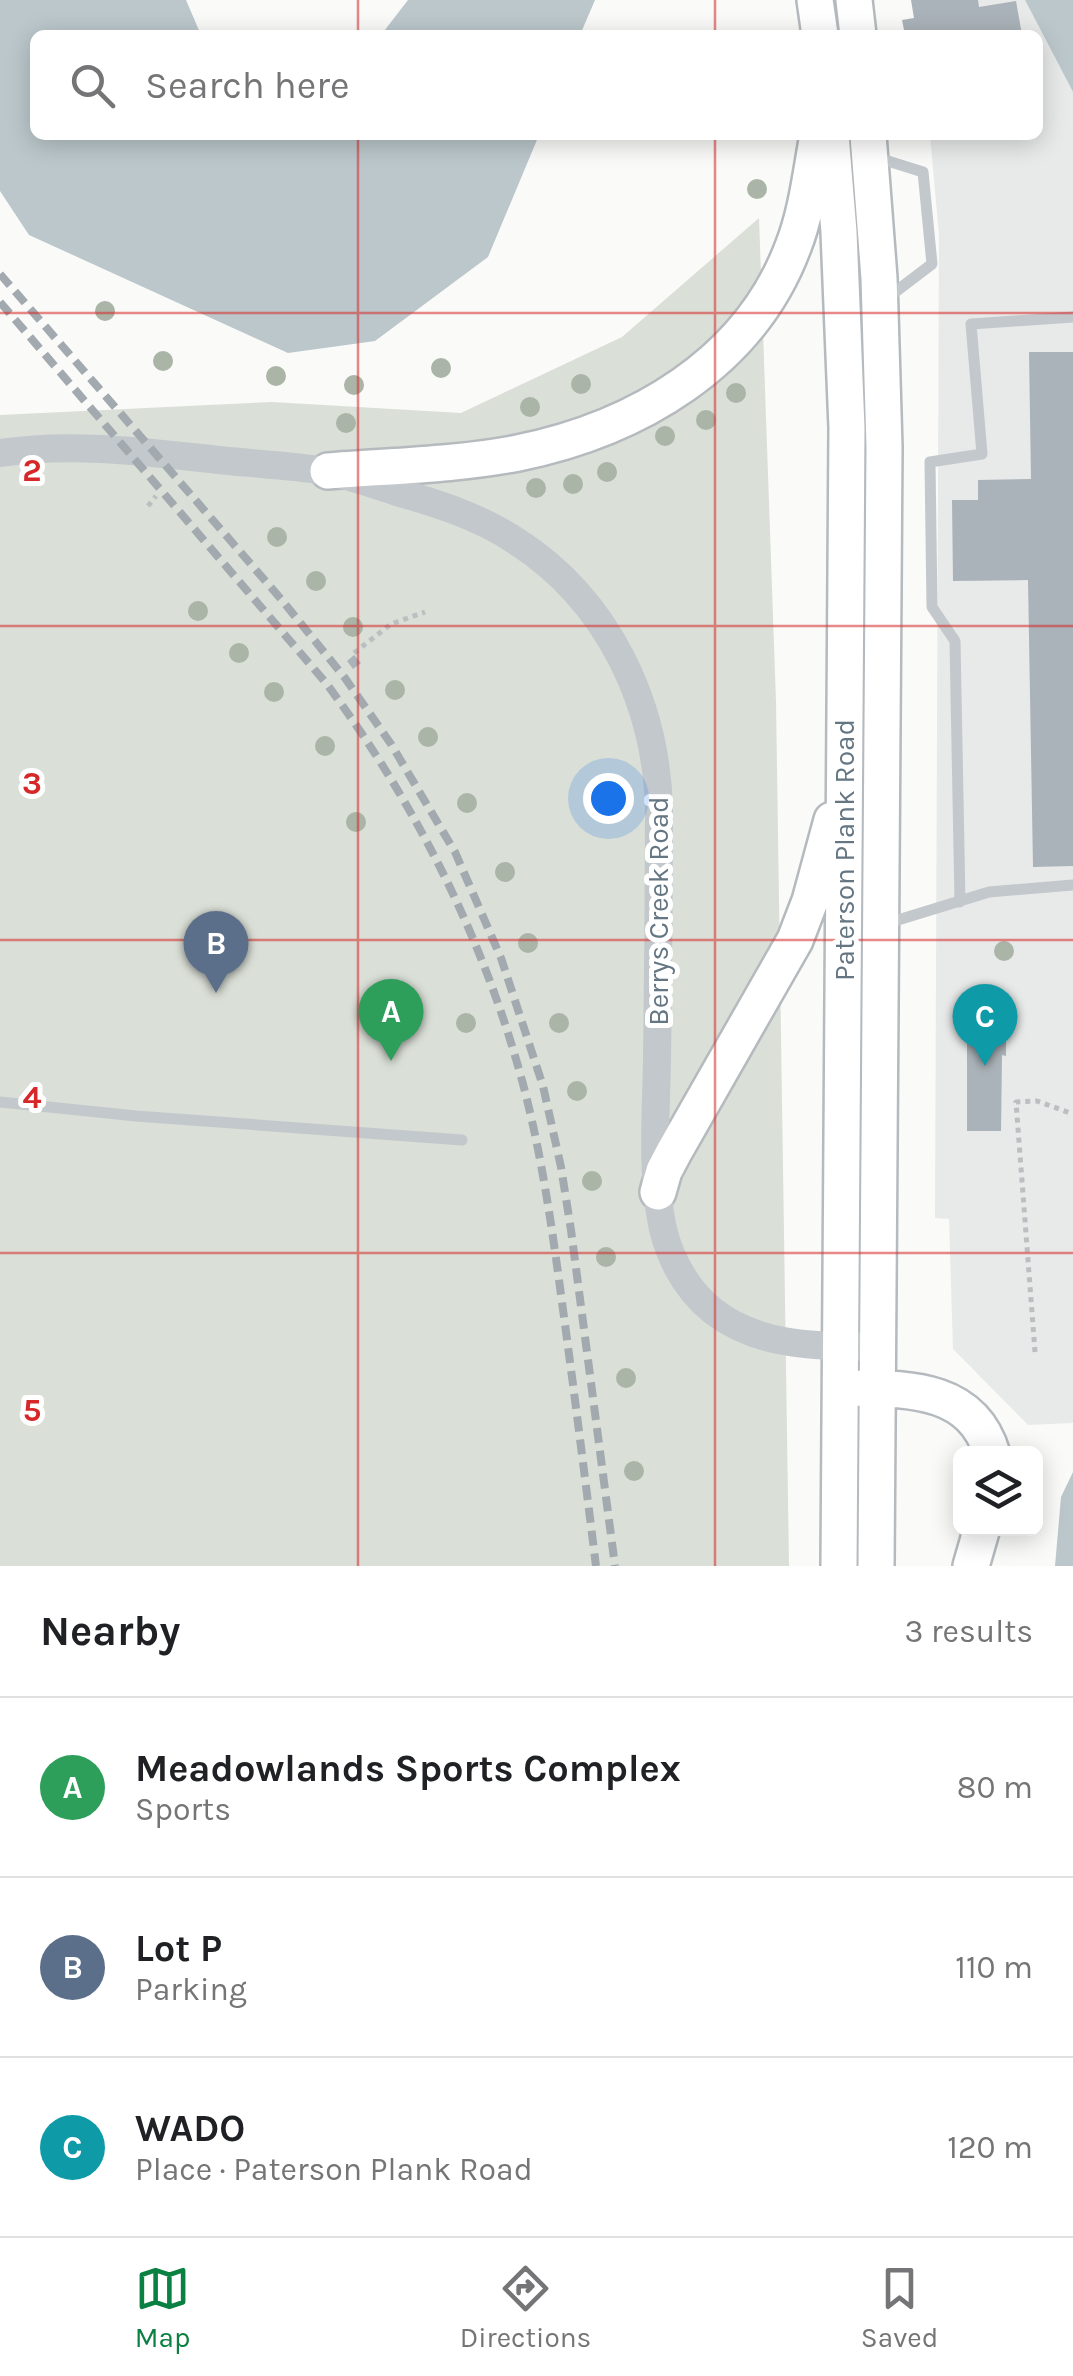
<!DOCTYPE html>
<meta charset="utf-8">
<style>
body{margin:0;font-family:Karla,sans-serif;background:#f6f6f6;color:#202124}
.controls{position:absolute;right:30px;bottom:30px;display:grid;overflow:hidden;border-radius:15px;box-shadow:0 5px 25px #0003}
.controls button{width:90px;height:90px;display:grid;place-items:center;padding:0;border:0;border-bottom:2px solid #e0e0e0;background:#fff;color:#202124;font:50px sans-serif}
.you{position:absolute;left:608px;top:798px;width:35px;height:35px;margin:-25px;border:8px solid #fff;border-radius:50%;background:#1a73e8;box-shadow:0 0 0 15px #1a73e833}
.badge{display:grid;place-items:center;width:65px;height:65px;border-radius:50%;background:#0b8043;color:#fff;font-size:32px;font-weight:700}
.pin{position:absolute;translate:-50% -82px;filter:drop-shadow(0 2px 5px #0008)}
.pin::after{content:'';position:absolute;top:52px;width:35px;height:30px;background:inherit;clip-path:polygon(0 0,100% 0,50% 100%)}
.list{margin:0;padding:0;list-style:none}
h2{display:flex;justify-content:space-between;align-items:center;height:130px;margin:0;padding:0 40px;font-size:42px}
h2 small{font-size:32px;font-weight:400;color:#757577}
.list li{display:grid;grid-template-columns:65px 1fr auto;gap:30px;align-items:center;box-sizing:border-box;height:180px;padding:0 40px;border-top:2px solid #e0e0e0}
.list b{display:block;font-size:38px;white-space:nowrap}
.list p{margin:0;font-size:32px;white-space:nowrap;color:#757577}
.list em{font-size:32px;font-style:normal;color:#757577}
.icon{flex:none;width:55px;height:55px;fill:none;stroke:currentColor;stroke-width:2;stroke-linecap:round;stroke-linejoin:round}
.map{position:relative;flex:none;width:1073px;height:1566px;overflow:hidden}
.search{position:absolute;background:#fff;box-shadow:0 5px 25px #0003;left:30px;right:30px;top:30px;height:110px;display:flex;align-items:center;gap:25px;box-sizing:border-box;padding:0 35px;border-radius:15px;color:#757577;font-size:38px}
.sheet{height:670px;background:#fff}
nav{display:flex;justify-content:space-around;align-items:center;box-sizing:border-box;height:140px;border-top:2px solid #e0e0e0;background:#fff;font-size:28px;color:#757577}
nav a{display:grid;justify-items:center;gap:5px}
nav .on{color:#0b8043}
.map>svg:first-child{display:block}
</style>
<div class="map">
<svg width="1073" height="1566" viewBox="0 0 1073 1566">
<rect width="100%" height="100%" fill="#fafaf8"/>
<!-- built -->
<path fill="#e8e9e9" d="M917 0H1025L1073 92V1423L1028 1425 953 1349 949 1219 935 1218 939 235 930 135H1038V35H920Z"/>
<!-- green -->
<path fill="#dadfd7" d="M759 218 776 702 789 1566H0V415L272 402 461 413 622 337Z"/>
<!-- water -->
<path fill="#bbc7cb" d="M0 0H186L201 35H35V135H539L488 257 375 341 288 353 29 235 0 191Z
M408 0H595L580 35H381Z
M1025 0H1073V92Z
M1073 1472V1566H1055L1061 1497Z"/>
<!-- building -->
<path fill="#aab3b9" d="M911 0H978L979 7 1016 1 1022 35H905L902 20 914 18Z
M1029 352H1073V866L1033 867 1028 580 953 581 952 500H978V480L1031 479Z
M354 655 361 663 353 669 347 661Z
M1006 1018V1056L1002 1055 1001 1131H967V1019Z"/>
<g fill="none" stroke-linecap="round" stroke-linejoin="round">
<defs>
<path id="primary" d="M815 0 820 35
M854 0 858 35
M831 135 839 232 847 428 839 1566
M868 135 879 278 884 447 876 1566
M328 471C391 466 456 465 518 453 636 429 749 364 793 247 807 212 811 172 818 135
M658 1192 664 1171 674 1152 795 940 810 901 832 820
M857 1388C913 1389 973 1390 992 1454
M971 1566 982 1528"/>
</defs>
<!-- primary casing -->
<use href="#primary" stroke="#b5babe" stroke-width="40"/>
<!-- path -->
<path stroke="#bbbfc2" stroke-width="5" stroke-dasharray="5 5" stroke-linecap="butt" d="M148 506 156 496
M354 653 391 624 425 612
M1035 1352 1016 1102 1037 1101 1073 1114"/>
<!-- service -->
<path stroke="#c3c8cc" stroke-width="11" d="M875 157 923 172 932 264 886 299
M960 902 955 641 932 607 930 462 982 454 971 324 1073 317
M885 924 989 892 1073 885
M0 1102 136 1116 462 1140"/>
<!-- tertiary -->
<path stroke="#c3c8cc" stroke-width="28" d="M0 453C71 442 147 452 219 460 254 464 290 465 325 471 349 475 374 485 397 492 439 504 480 517 516 541 608 600 657 704 659 811 659 894 658 978 657 1061 656 1111 652 1164 660 1213 665 1250 683 1287 713 1311 760 1348 822 1346 880 1347"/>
<!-- primary -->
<use href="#primary" stroke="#fff" stroke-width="35"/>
<!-- rail -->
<path stroke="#a2aab0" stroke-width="8" stroke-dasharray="15 8" stroke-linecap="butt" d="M0 274 281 599 345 678 391 744 455 852 501 958 543 1086 561 1167 571 1230 615 1566
M0 302 326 683C416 804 484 939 523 1084 542 1156 552 1228 562 1302 574 1390 585 1478 596 1566"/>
</g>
<!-- trees -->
<g fill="#aab4a7">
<circle cx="757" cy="189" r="10"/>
<circle cx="105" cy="311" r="10"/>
<circle cx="163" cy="361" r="10"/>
<circle cx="441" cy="368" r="10"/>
<circle cx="276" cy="376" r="10"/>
<circle cx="581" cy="384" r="10"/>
<circle cx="354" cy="385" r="10"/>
<circle cx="736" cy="393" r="10"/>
<circle cx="530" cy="407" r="10"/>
<circle cx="706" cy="420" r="10"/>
<circle cx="346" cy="423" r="10"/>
<circle cx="665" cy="436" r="10"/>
<circle cx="607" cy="472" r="10"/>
<circle cx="573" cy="484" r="10"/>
<circle cx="536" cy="488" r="10"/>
<circle cx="277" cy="537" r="10"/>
<circle cx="316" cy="581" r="10"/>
<circle cx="198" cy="611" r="10"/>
<circle cx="353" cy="627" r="10"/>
<circle cx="239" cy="653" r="10"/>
<circle cx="395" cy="690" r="10"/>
<circle cx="274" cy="692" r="10"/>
<circle cx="428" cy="737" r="10"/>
<circle cx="325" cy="746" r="10"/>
<circle cx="467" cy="803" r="10"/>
<circle cx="356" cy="822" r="10"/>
<circle cx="505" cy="872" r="10"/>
<circle cx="528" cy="943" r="10"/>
<circle cx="1004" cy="951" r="10"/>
<circle cx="466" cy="1023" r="10"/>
<circle cx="559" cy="1023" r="10"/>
<circle cx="577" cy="1091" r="10"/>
<circle cx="592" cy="1181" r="10"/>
<circle cx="606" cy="1257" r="10"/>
<circle cx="626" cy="1378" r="10"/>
<circle cx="634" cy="1471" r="10"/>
</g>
<!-- grid -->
<path fill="none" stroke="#d62828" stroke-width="2.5" stroke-opacity="0.55" d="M358 0V35M715 0V35M358 135V1566M715 135V1566M0 313H1073M0 626H1073M0 940H1073M0 1253H1073"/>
<g text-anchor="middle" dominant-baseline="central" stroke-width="10" stroke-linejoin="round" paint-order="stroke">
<!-- street labels -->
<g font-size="28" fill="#657683" stroke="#fff">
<text transform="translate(844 850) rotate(-90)">Paterson Plank Road</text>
<text transform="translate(658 911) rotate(-90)">Berrys Creek Road</text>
</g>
</g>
<g font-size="32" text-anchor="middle" font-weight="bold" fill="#d62828" stroke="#fff" stroke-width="10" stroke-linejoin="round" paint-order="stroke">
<text x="32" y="481">2</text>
<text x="32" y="794">3</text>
<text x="32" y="1108">4</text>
<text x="32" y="1421">5</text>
</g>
</svg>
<div class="controls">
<button><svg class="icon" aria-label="layers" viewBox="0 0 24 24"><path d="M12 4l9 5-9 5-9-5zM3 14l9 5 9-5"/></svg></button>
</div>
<div class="you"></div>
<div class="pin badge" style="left:391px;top:1061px;background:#2e9e5b">A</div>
<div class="pin badge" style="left:216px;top:993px;background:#5c6f8a">B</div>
<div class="pin badge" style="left:985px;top:1066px;background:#0f9aa8">C</div>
<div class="search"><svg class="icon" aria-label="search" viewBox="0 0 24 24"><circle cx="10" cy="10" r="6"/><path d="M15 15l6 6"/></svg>Search here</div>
</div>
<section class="sheet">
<h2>Nearby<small>3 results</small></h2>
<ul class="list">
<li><span class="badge" style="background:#2e9e5b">A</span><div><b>Meadowlands Sports Complex</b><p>Sports</p></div><em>80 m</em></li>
<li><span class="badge" style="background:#5c6f8a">B</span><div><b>Lot P</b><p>Parking</p></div><em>110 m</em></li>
<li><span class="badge" style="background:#0f9aa8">C</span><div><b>WADO</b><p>Place · Paterson Plank Road</p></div><em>120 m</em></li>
</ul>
</section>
<nav>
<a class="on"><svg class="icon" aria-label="map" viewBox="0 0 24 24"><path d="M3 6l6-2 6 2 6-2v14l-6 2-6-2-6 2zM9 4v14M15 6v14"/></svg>Map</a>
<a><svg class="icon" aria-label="directions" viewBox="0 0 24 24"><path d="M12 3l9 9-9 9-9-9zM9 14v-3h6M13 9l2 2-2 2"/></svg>Directions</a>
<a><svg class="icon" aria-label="saved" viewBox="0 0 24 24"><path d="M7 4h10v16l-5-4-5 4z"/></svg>Saved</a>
</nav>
